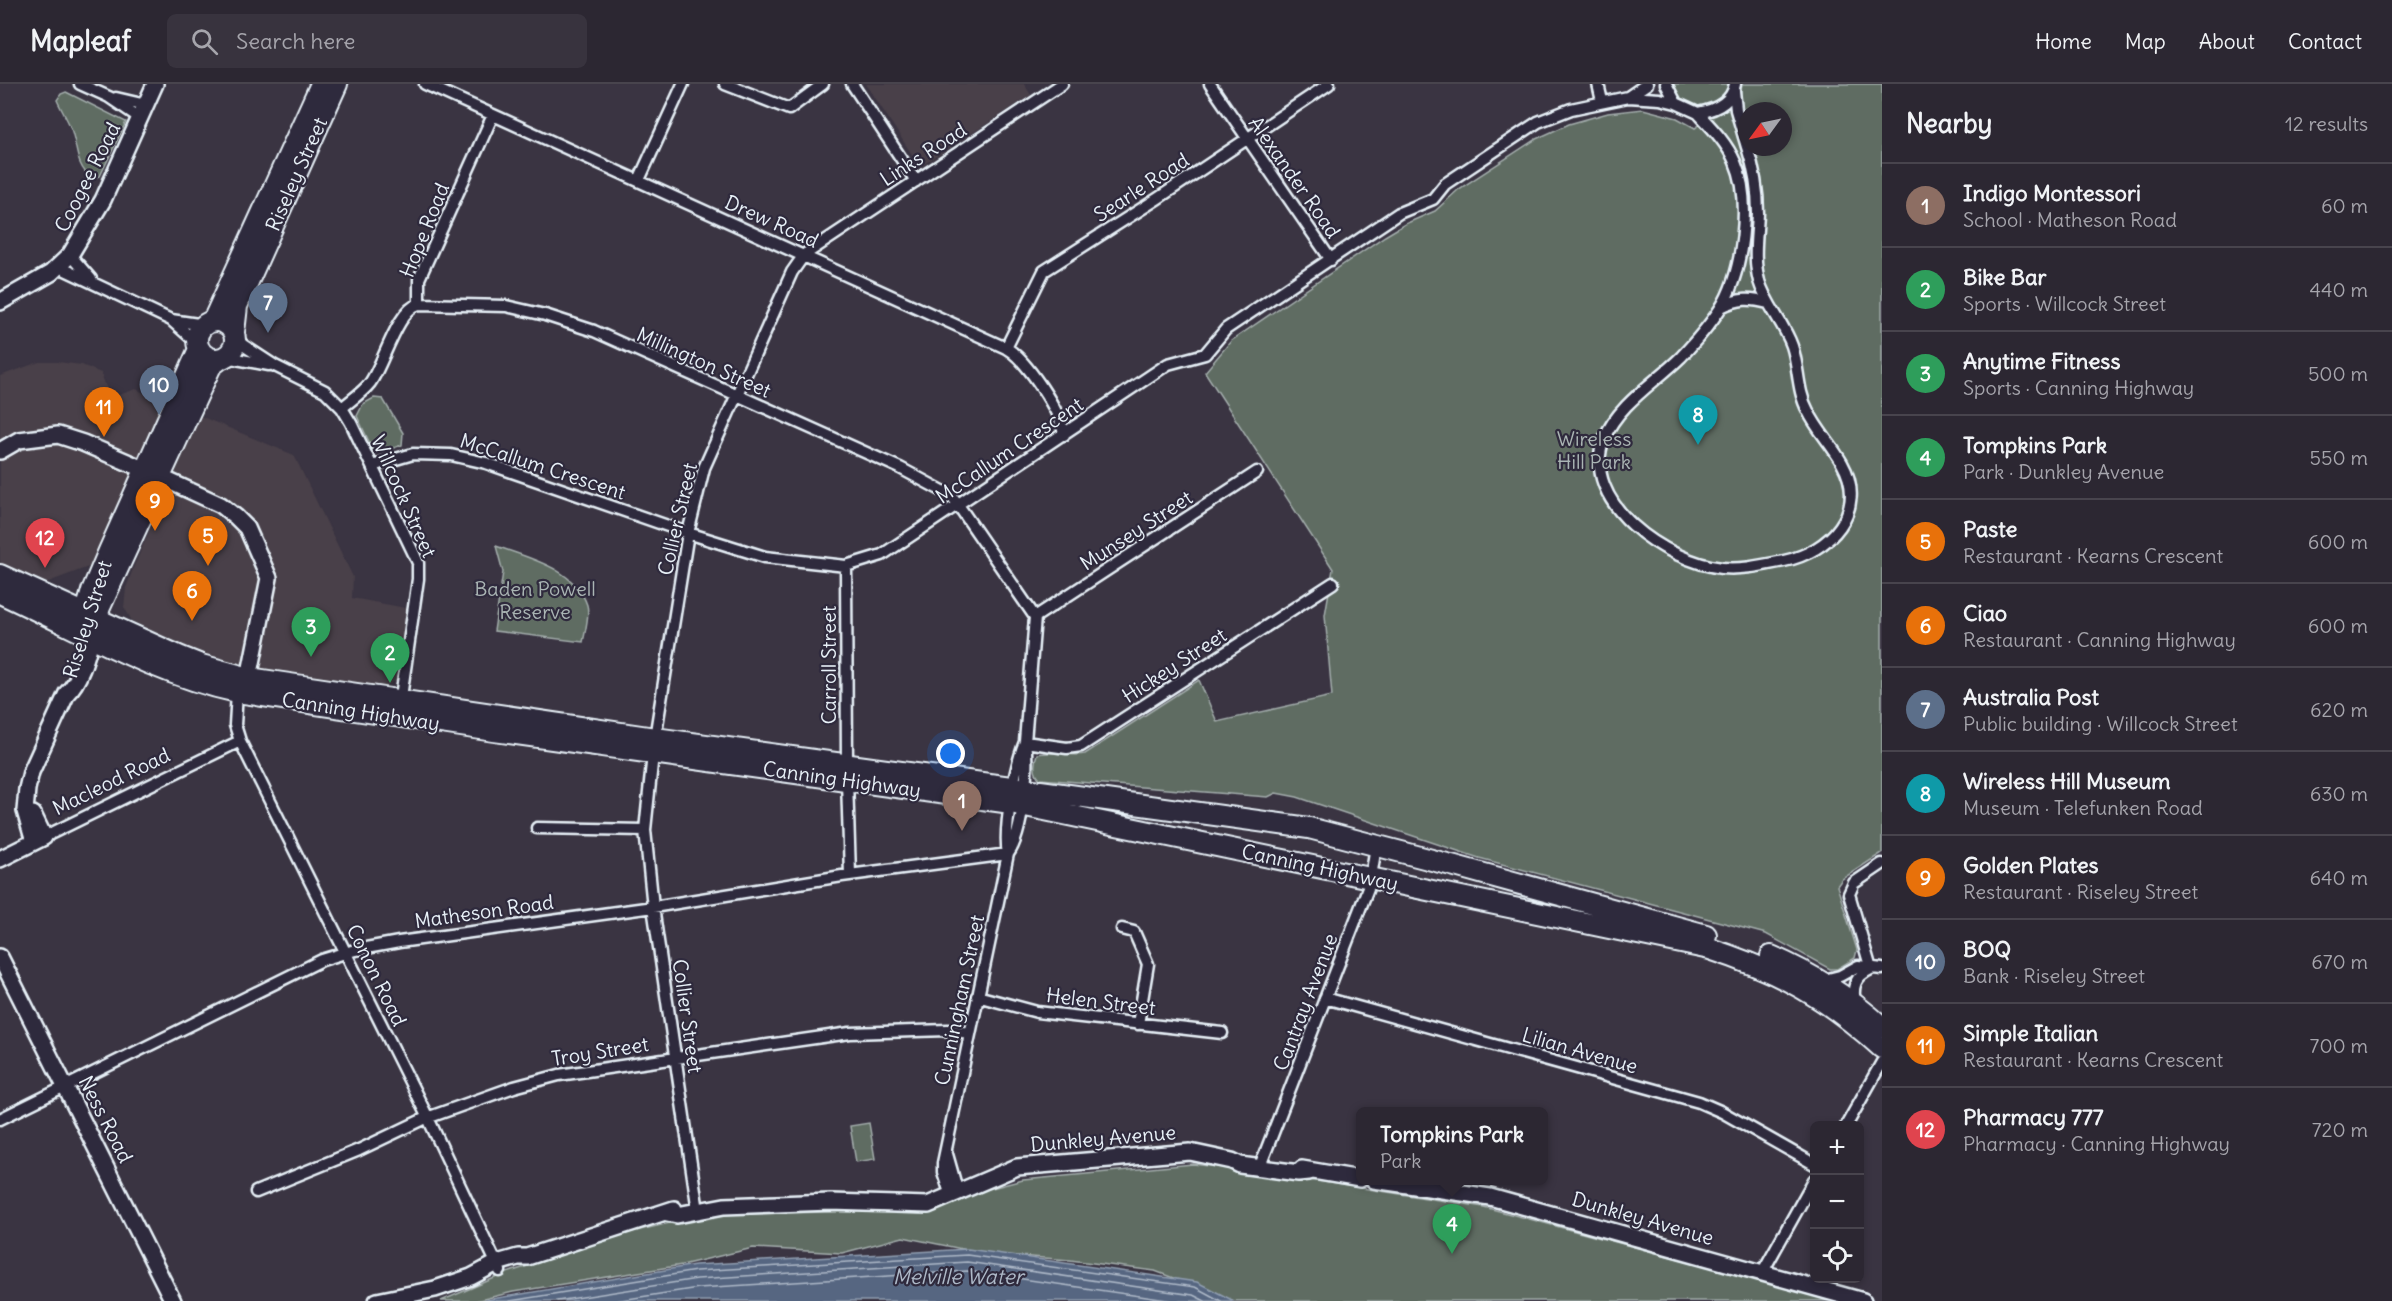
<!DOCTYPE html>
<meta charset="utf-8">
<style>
body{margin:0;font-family:Delius,sans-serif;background:#38333e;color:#f1f3f6}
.controls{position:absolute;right:18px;bottom:18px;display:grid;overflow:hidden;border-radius:9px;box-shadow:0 3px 9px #0003}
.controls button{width:54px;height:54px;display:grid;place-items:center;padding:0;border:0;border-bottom:2px solid #48444d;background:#2c2732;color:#f1f3f6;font:30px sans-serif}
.compass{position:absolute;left:1738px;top:18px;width:54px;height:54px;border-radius:50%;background:#2c2732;box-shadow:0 3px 9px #0003;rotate:237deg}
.you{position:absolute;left:951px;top:670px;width:21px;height:21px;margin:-15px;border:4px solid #fff;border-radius:50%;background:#1a73e8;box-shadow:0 0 0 9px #1a73e833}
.badge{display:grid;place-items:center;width:39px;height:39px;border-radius:50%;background:#d6ab8b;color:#fff;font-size:20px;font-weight:700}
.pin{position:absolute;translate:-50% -50px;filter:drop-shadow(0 2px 3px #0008)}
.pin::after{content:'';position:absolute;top:32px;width:21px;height:18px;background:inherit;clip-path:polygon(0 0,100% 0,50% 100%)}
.popup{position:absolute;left:1356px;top:1023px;width:192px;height:78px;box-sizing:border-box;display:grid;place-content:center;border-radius:9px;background:#2c2732;filter:drop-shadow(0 2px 4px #0005);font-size:20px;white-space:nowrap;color:#a6a5ac}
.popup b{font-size:22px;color:#f1f3f6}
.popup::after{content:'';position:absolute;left:50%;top:100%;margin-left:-12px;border:12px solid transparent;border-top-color:#2c2732}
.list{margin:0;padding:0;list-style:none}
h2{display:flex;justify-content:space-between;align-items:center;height:78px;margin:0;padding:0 24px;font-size:26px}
h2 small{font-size:20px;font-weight:400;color:#a6a5ac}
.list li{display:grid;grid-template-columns:39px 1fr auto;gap:18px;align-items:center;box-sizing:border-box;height:84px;padding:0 24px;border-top:2px solid #48444d}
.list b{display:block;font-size:22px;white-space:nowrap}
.list p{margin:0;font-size:20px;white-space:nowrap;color:#a6a5ac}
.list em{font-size:20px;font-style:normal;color:#a6a5ac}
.icon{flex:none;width:33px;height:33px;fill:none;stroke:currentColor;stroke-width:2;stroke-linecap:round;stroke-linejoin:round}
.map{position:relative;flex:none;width:1882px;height:1217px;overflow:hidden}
header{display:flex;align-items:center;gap:36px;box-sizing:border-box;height:84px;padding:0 30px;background:#2c2732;border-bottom:2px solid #48444d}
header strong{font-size:28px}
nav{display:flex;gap:33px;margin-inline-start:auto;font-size:21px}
.search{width:420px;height:54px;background:#38333e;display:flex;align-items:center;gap:15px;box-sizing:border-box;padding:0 21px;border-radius:9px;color:#a6a5ac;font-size:22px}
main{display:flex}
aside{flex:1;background:#2c2732}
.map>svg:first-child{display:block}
</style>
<header>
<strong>Mapleaf</strong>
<div class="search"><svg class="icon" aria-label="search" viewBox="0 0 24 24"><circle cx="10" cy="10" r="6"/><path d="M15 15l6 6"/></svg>Search here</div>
<nav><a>Home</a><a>Map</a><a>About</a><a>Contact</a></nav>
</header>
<main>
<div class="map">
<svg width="1882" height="1217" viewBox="0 0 1882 1217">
<rect width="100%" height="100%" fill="#3a3442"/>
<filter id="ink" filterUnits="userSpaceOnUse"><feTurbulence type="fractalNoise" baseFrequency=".0167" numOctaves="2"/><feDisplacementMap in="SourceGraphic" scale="12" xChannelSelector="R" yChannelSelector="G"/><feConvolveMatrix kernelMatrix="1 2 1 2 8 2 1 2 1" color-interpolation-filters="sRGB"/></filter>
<g filter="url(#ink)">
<!-- built -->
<path fill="#483f48" d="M866 0H1024L1031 11 920 83Z
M39 278H58L82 281 101 289 110 314 136 305 163 318 91 482 43 500 0 483V292Z
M200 332 294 371 353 493 352 514 406 524 397 596 382 604 260 586 198 569 132 537 124 523 126 504 134 482Z"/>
<!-- green -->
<path fill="#5f6c62" stroke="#a4aead" stroke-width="1.5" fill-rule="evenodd" d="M1670 0H1730C1724 19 1697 33 1680 16 1676 12 1673 5 1670 0Z
M1742 0H1882V769L1842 795 1837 802 1857 866 1855 874 1837 885H1830L1766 850 1479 774 1297 713 1276 709 1268 713 1040 695C1033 689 1034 678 1037 670 1053 666 1069 673 1085 670L1199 596 1217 638 1332 612 1325 531 1333 485 1205 288 1231 257 1385 152 1405 140 1435 127 1459 105 1536 55 1569 40 1608 29 1643 25 1677 34 1695 44 1708 35 1707 31 1719 28 1740 14ZM1747 27H1783V63H1747Z
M66 8 126 38 100 92 92 94C74 82 78 60 70 42 66 33 61 25 57 16L61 10Z
M374 314 383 315 403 349 402 361 379 369 372 364 357 332 363 320Z
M496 462C528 474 575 484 587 521 590 531 585 548 583 558L494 547 503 488Z
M869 1039 875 1075 856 1078 850 1042Z
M1193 1080 1258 1088 1484 1123 1837 1217H1234L1155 1187 1070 1176 982 1169 903 1153 842 1169 753 1164 682 1181 513 1208 475 1217H441L504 1190 627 1149 704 1131 906 1126 1023 1096Z"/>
<!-- water -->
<path fill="#566681" stroke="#909eb1" stroke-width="1.5" d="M968 1165 1197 1198 1234 1217H480L695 1181Z"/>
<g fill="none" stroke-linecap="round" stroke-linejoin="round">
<!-- shore -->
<path stroke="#aeb9c8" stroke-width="1.5" d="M510 1217 696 1187 967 1171 1195 1203 1221 1217
M557 1217 697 1195 967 1178 1193 1211 1205 1217
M615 1217 698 1204 967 1187 1174 1217"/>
<defs>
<path id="street" d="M80 0 109 13 140 34
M425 0 1006 264C1026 275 1061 328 1064 351
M725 0 789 25 823 0
M852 0 916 97
M1210 0 1331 176
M1598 0 1602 17
M1666 0 1676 19 1698 29C1715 26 1732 19 1735 0
M1734 7 1736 26 1747 63
M1628 13 1647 0
M116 14 146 21
M1698 29C1712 44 1727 59 1735 78 1752 117 1743 189 1720 225 1709 242 1695 258 1681 273 1656 298 1618 320 1604 355 1579 419 1667 478 1722 484 1743 486 1763 481 1784 477 1829 468 1869 427 1842 379 1832 361 1817 346 1808 327 1797 307 1799 283 1792 262 1784 239 1766 221 1759 197 1753 174 1757 153 1758 129 1758 107 1754 84 1747 63
M639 96 683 0
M70 171 91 195
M59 183 171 236 198 260
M419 220V195L493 31
M1721 223C1739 214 1750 214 1768 219
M171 236 205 241
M235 252 243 261 275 282 325 307 342 324 351 339 414 470 418 479V495L400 620
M1006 264 1044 187 1157 115 1329 0
M225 273 269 281
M342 324C351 316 362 309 370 299 384 279 397 226 419 220L506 222 545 231 594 247 900 384 952 412 1035 533 1025 658C1029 683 1023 750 1008 770L943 1079V1088L951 1112
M372 382 413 370 451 371 486 379 688 449 765 473 846 482 882 471 1168 280 1205 270 1226 245 1399 129 1433 115 1445 100 1538 38 1571 25 1628 13 1660 15 1676 19
M846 482 847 680
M1035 533 1257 388
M237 608 235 641 240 657 428 1034 500 1187
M655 654 688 449 704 384 792 188 804 171 813 165 1062 0
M1025 658 1067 664 1081 662 1333 499
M653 670 645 746 653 823 698 1127
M847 696 850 791
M537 744 645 746
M44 753 240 657
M1008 770C1003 745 1015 682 1025 658
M1122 845 1134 848 1148 880 1138 940
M1871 885 1849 810 1854 799 1882 780
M1820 897 1840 892 1858 882 1882 885
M977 912 1037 928 1222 949
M1325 914 1699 1018 1722 1028 1814 1080
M1855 920C1852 903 1854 893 1871 885
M0 1035 322 876 355 866 399 858 653 823 842 792 1008 770
M1846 1042 1882 978
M947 1070 958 1109
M1262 1084V1077L1370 799 1376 762
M256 1108 359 1066 424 1035 514 1003 559 991 850 949 948 946 969 949
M1762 1189 1814 1096"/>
<path id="secondary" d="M0 218 51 189 70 171 103 116 155 0
M0 367 19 356 58 351 83 359 134 381 221 421 236 433 247 444 269 494 249 594
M34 758 25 727 27 705 31 688 67 609C81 596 87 570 92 552
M0 775 44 753 33 730
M0 873 173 1217
M1302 1085 1360 1095
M1374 1096 1490 1113 1863 1217
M667 1129 677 1131 724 1122 831 1118 928 1121 1017 1083 1190 1068 1232 1077 1240 1081 1299 1089 1309 1088
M377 1217 435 1205 471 1193 497 1179 518 1173H527L674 1125"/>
<path id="highway" d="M213 237 321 0
M197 256a19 19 0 1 1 38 0a19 19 0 1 1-38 0Z
M234 248 237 222 337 0
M0 491 181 573 201 581 249 594 655 654 1309 744 1455 782 1706 851
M0 509C77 544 153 590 237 608L494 647 1011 719 1710 865C1781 888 1827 914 1882 964
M84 535 92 507 109 467 199 265
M93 547 100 523 211 282 220 275
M1771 872C1812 890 1849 913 1882 943"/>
</defs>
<!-- street casing -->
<use href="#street" stroke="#e8f1f8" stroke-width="15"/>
<!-- secondary casing -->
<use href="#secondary" stroke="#e8f1f8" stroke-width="20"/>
<!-- highway casing -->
<use href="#highway" stroke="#e8f1f8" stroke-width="24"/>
<!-- street -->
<use href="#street" stroke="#2f2a3d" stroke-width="10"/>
<!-- secondary -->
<use href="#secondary" stroke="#2f2a3d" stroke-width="15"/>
<!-- highway -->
<use href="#highway" stroke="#2f2a3d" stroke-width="20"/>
</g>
</g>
<g text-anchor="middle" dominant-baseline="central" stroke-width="4.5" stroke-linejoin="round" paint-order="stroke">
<!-- street labels -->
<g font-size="20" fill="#e8f1f8" stroke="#2f2a3d">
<text transform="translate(923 70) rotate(-33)">Links Road</text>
<text transform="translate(296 90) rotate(-66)">Riseley Street</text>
<text transform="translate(87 93) rotate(-63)">Coogee Road</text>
<text transform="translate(1295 93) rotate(55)">Alexander Road</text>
<text transform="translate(1141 103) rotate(-33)">Searle Road</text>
<text transform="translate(772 137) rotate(24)">Drew Road</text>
<text transform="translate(424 146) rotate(-68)">Hope Road</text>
<text transform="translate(704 278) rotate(24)">Millington Street</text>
<text transform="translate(1009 366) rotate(-34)">McCallum Crescent</text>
<text transform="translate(543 382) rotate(18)">McCallum Crescent</text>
<text transform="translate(404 412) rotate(66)">Willcock Street</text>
<text transform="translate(677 435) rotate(-77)">Collier Street</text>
<text transform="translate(1136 446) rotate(-33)">Munsey Street</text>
<text transform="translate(87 535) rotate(-73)">Riseley Street</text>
<text transform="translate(828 581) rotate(-90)">Carroll Street</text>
<text transform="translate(1174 581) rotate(-33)">Hickey Street</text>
<text transform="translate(361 627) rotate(9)">Canning Highway</text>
<text transform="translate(842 695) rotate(8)">Canning Highway</text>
<text transform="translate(111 697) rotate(-26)">Macleod Road</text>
<text transform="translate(1320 783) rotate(12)">Canning Highway</text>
<text transform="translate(484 827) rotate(-8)">Matheson Road</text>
<text transform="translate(377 891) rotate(64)">Conon Road</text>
<text transform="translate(959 916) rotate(-78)">Cunningham Street</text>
<text transform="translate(1101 917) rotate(7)">Helen Street</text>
<text transform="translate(1305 918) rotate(-69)">Cantray Avenue</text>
<text transform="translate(688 932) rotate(82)">Collier Street</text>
<text transform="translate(1580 966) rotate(16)">Lilian Avenue</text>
<text transform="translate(600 967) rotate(-9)">Troy Street</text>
<text transform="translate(106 1035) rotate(63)">Ness Road</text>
<text transform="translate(1103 1054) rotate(-5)">Dunkley Avenue</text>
<text transform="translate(1643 1134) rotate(16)">Dunkley Avenue</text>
</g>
<!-- park labels -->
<g font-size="20" fill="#aab5b4" stroke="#2f2a3d">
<text x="1594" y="354">Wireless<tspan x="1594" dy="23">Hill Park</tspan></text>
<text x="535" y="504">Baden Powell<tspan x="535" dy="23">Reserve</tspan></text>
</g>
<!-- water labels -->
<g font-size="21" font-style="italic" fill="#aeb9c8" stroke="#2f2a3d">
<text x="958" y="1192">Melville Water</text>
</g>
</g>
</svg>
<div class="controls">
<button>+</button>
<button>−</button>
<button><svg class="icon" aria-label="locate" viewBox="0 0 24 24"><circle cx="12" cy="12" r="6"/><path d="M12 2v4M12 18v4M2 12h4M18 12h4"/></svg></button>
</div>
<svg class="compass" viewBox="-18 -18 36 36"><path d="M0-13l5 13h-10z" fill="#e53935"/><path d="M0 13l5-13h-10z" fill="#a6a5ac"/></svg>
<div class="you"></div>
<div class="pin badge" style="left:962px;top:747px;background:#8d6e63">1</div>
<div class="pin badge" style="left:390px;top:599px;background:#2e9e5b">2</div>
<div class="pin badge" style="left:311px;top:573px;background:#2e9e5b">3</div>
<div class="pin badge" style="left:1452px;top:1170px;background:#2e9e5b">4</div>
<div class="popup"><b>Tompkins Park</b>Park</div>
<div class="pin badge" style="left:208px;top:482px;background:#e8710a">5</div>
<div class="pin badge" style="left:192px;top:537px;background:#e8710a">6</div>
<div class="pin badge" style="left:268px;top:249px;background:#5c6f8a">7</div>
<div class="pin badge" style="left:1698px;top:361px;background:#0f9aa8">8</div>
<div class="pin badge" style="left:155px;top:447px;background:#e8710a">9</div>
<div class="pin badge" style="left:159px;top:331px;background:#5c6f8a">10</div>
<div class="pin badge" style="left:104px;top:353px;background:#e8710a">11</div>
<div class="pin badge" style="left:45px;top:484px;background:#e0444e">12</div>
</div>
<aside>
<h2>Nearby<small>12 results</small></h2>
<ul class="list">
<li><span class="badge" style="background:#8d6e63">1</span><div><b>Indigo Montessori</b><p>School · Matheson Road</p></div><em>60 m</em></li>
<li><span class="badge" style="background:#2e9e5b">2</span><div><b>Bike Bar</b><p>Sports · Willcock Street</p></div><em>440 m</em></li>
<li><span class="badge" style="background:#2e9e5b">3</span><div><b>Anytime Fitness</b><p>Sports · Canning Highway</p></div><em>500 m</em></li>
<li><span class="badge" style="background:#2e9e5b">4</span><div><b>Tompkins Park</b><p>Park · Dunkley Avenue</p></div><em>550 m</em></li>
<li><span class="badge" style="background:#e8710a">5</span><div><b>Paste</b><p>Restaurant · Kearns Crescent</p></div><em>600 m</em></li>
<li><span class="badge" style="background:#e8710a">6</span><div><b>Ciao</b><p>Restaurant · Canning Highway</p></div><em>600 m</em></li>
<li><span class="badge" style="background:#5c6f8a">7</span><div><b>Australia Post</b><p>Public building · Willcock Street</p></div><em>620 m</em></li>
<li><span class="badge" style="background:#0f9aa8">8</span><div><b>Wireless Hill Museum</b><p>Museum · Telefunken Road</p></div><em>630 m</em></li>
<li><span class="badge" style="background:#e8710a">9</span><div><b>Golden Plates</b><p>Restaurant · Riseley Street</p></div><em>640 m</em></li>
<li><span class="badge" style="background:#5c6f8a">10</span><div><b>BOQ</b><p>Bank · Riseley Street</p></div><em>670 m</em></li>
<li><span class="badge" style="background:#e8710a">11</span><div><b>Simple Italian</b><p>Restaurant · Kearns Crescent</p></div><em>700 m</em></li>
<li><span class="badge" style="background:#e0444e">12</span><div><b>Pharmacy 777</b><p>Pharmacy · Canning Highway</p></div><em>720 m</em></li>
</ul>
</aside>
</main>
